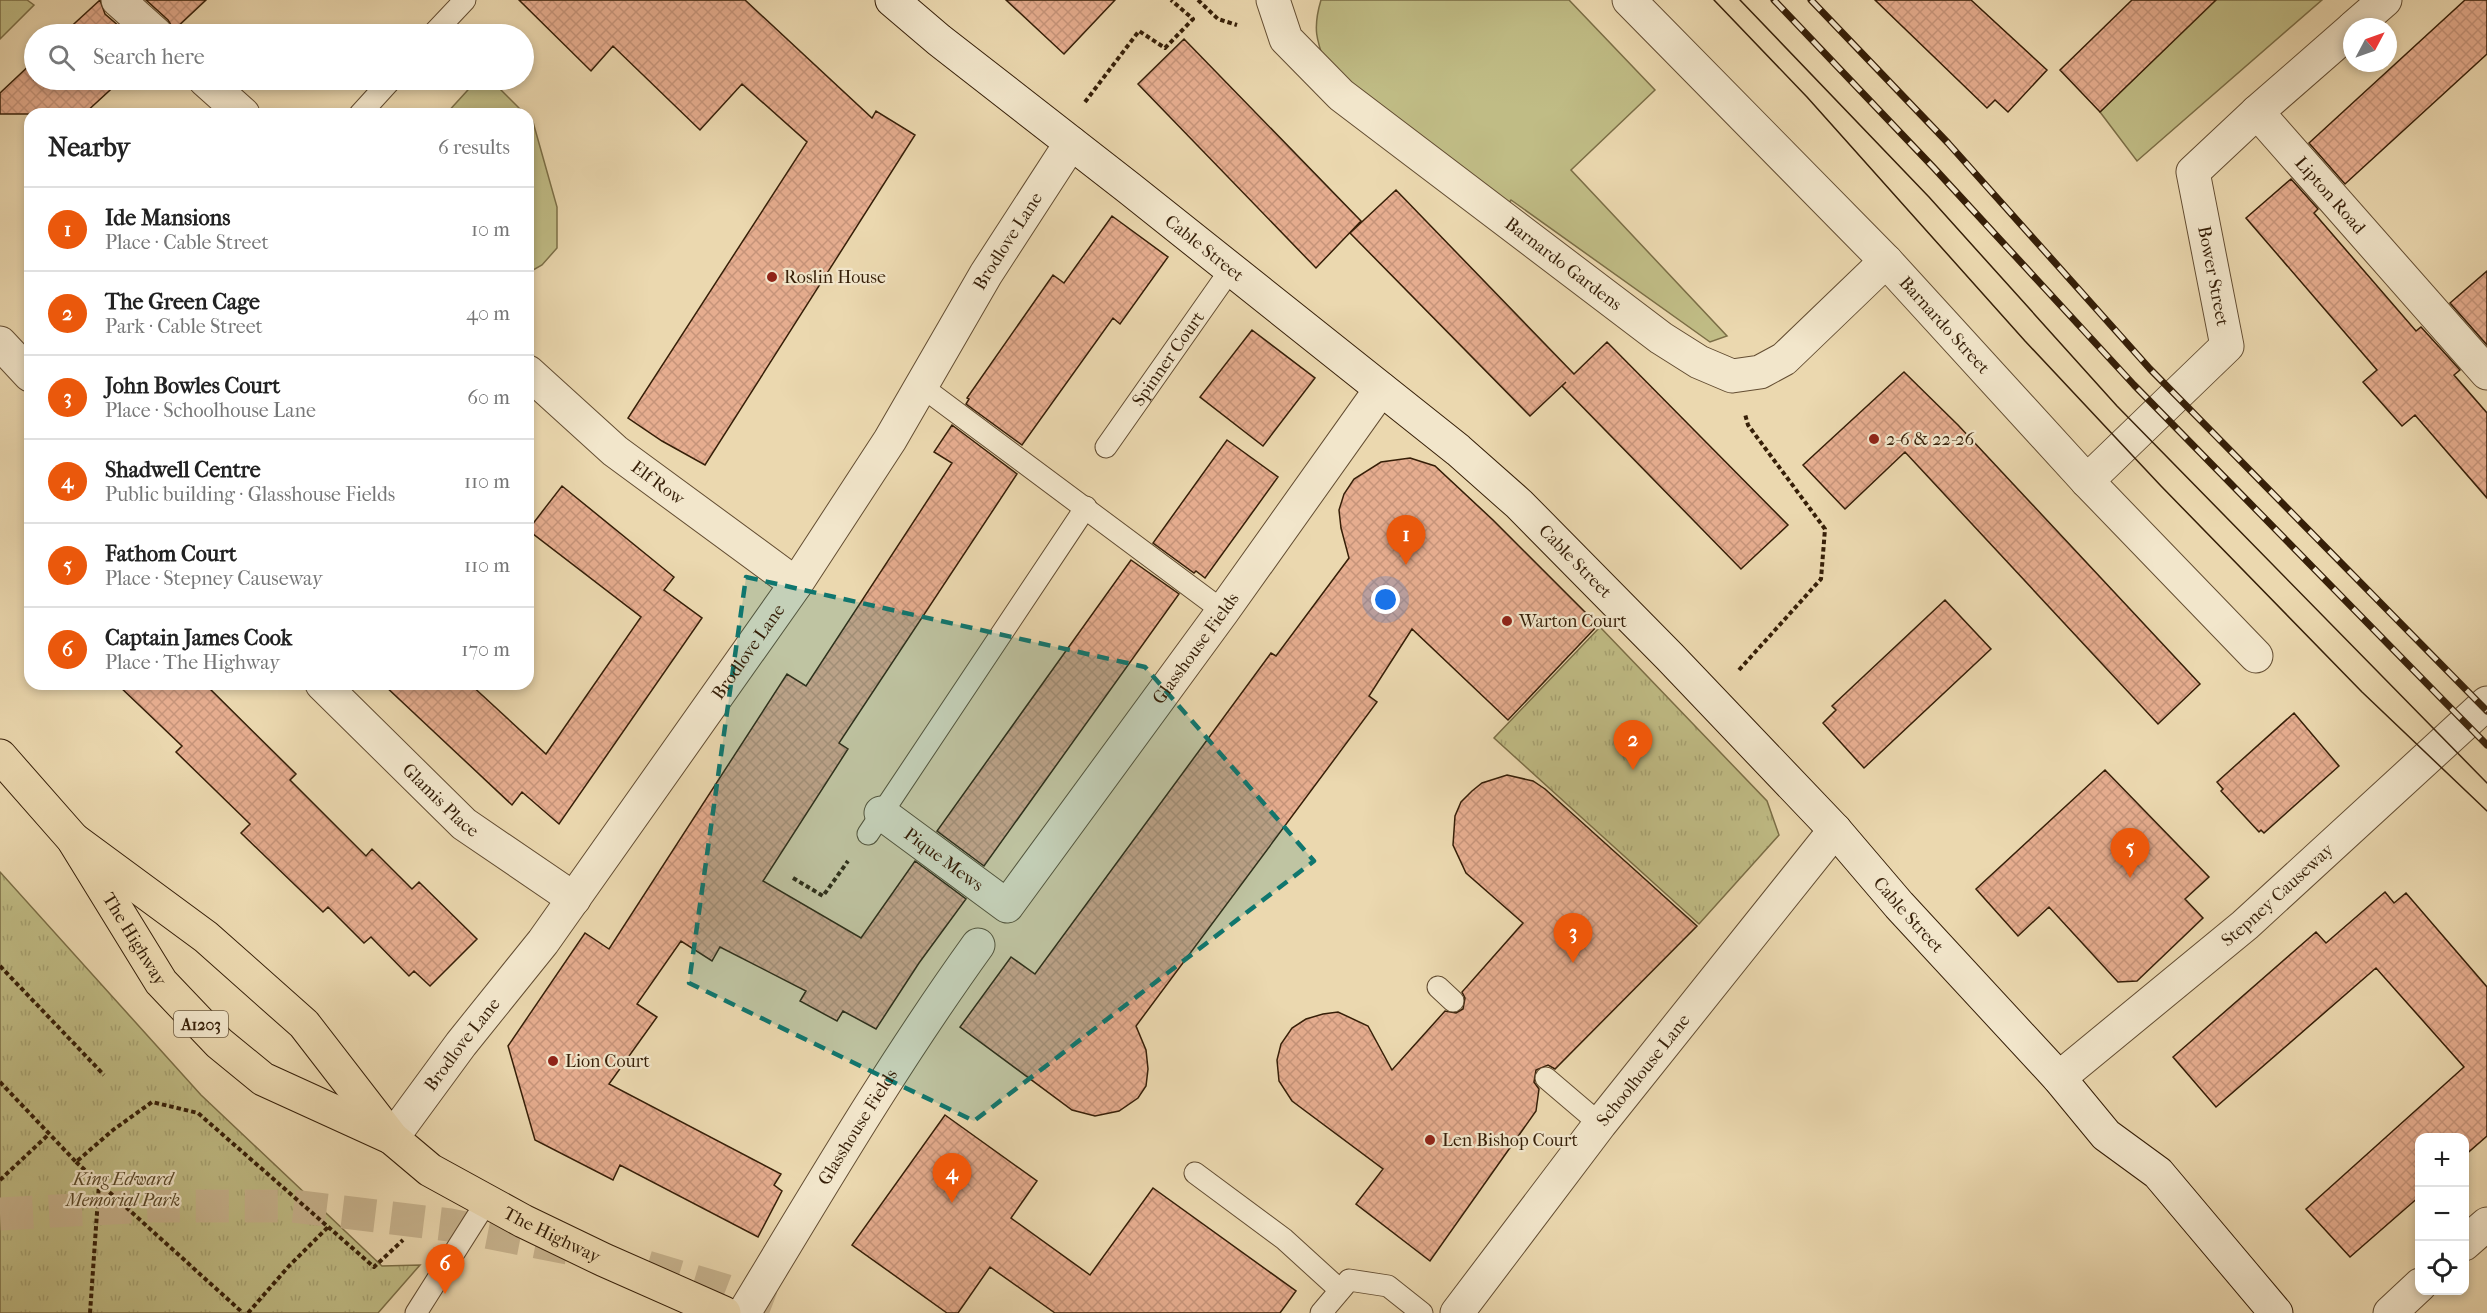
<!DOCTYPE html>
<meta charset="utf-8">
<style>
body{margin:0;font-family:"IM FELL French Canon",serif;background:#f6f6f6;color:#222}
.controls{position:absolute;right:18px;bottom:18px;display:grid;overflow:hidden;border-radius:12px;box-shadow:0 3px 9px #0003}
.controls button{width:54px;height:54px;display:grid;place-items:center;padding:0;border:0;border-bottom:2px solid #e0e0e0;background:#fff;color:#222;font:30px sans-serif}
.compass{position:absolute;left:2343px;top:18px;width:54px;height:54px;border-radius:50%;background:#fff;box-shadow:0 3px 9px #0003;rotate:49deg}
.you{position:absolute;left:1386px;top:600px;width:21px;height:21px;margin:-15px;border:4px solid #fff;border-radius:50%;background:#1a73e8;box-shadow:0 0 0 9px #1a73e833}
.badge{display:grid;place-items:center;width:39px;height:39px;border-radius:50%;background:#ea580c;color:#fff;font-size:20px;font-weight:700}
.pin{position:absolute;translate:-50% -50px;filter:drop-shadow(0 2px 3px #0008)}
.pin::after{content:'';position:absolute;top:32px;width:21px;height:18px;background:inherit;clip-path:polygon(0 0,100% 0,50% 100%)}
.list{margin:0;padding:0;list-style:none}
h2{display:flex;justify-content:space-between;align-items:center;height:78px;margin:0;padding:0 24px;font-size:26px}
h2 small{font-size:20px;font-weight:400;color:#767676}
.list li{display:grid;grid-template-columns:39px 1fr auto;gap:18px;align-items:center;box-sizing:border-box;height:84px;padding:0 24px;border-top:2px solid #e0e0e0}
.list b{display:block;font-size:22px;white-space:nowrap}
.list p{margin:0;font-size:20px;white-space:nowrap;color:#767676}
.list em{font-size:20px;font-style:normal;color:#767676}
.icon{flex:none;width:33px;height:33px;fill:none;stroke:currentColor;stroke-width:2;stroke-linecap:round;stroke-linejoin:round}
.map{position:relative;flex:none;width:2487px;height:1313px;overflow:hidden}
.search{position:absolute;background:#fff;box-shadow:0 3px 9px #0003;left:24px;top:24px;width:510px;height:66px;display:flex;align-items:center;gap:15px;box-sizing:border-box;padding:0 21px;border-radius:33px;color:#767676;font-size:22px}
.panel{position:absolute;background:#fff;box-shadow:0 3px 9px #0003;left:24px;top:108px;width:510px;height:582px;border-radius:18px}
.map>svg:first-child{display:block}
</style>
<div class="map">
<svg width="2487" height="1313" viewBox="0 0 2487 1313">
<defs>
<pattern id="park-tufts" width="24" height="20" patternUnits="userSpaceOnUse" patternTransform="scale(1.5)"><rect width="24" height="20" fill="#c0bc85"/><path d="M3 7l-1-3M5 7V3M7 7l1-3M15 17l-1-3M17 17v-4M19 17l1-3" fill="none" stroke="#a6a171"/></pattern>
<pattern id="building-cross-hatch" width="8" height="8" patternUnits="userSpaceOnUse" patternTransform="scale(1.5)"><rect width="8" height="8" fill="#e6ad8f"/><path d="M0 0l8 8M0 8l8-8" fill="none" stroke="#c6947a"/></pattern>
</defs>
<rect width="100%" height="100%" fill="#ebd8af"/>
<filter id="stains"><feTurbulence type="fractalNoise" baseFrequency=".00333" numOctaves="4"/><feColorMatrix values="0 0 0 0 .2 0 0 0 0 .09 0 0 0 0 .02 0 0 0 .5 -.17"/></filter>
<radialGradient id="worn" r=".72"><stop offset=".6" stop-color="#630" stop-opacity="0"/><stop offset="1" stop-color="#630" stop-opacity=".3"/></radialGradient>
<!-- green -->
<path fill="#c0bc85" stroke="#7b6e46" stroke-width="1.5" d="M0 0H27L34 5 0 39Z
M1321 0H1569L1655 90 1571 170 1727 336 1710 342 1511 200 1507 206 1327 69C1317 41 1312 30 1321 0Z
M2215 0H2322L2137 161 2100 112Z
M477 80H491L525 114H446Z
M528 118 533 122 557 207V248L542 265 528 273Z"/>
<!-- park -->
<path fill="url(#park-tufts)" stroke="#7b6e46" stroke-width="1.5" d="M1600 627 1767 801 1779 835 1699 924 1494 738Z
M0 872 201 1095 382 1266 420 1265 378 1313H0Z"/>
<!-- building -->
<path fill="url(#building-cross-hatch)" stroke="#361f08" stroke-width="1.5" d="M100 0 105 14 128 34H63Z
M146 0H206L174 30 168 20Z
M519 0H745L872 118 876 111 915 135 705 465 662 441 628 418 807 142 742 84 700 130 613 46 591 71Z
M1006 0H1115L1064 54Z
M1875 0H1971L2047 70 2008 112 1995 100 1987 108Z
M2132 0H2216L2100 112 2060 70Z
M2465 0H2487V54L2345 184 2309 143Z
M1184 39 1361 221 1316 268 1138 84Z
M34 61V80H121L84 114H0V93Z
M2291 179 2318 209 2314 213 2416 331 2421 327 2460 370 2454 375 2487 413V498L2415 415 2402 426 2363 382 2377 370 2246 218Z
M1396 190 1574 374 1607 342 1788 525 1741 569 1562 386 1566 382 1530 416 1350 233Z
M1112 216 1168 257 1120 324 1113 318 1022 445 966 404 969 399 967 398 1053 275 1064 283Z
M2487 271V345L2450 303Z
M1252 330 1315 378 1263 446 1200 397Z
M1904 372 1958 425 2200 684 2158 724 1905 452 1845 509 1803 465Z
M952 425 1017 474 839 743 848 749 763 881 861 938 915 861 966 899 919 963 876 1029 843 1011 837 1021 800 1001 806 991 720 947 712 961 681 941 637 1004 657 1017 609 1084 781 1174 774 1185 782 1191 758 1237 620 1165 613 1180 535 1140 508 1046 585 933 609 949 787 674 806 686 952 463 934 452Z
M1227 440 1278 477 1205 578 1196 571 1194 573 1153 543Z
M1410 458 1435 466 1493 520 1598 625 1508 720 1412 629 1369 696 1377 702 1136 1026 1146 1050 1148 1069 1146 1086 1138 1098 1119 1111 1095 1116 1072 1110 960 1027 1011 957 1035 974 1271 653 1276 656 1349 558 1341 528 1339 510 1344 494 1354 479 1381 462Z
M562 486 674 577 664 590 702 618 559 824 522 792 512 805 383 684H470L546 754 641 617 528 530Z
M1131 560 1179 594 984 866 937 831Z
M1945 600 1991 649 1864 768 1823 723 1836 710 1832 706Z
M117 684H205L296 774 290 780 366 856 372 849 412 889 419 882 477 939 430 986 414 971 409 976 371 937 364 943 328 907 323 912 241 833 250 824 176 752 182 746Z
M2294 713 2339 766 2264 833 2261 830 2259 832 2221 791 2223 789 2217 782Z
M2105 770 2209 877 2185 899 2203 918 2137 981 2118 982 2049 907 2018 936 1976 889Z
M1507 775 1533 781 1545 789 1697 926 1555 1069 1548 1065 1536 1070 1534 1082 1539 1089 1536 1111 1430 1261 1356 1204 1383 1169 1292 1101 1279 1081 1277 1060 1281 1044 1292 1028 1306 1019 1323 1014 1338 1012 1368 1026 1392 1070 1445 1011 1456 1013 1463 1009 1465 998 1462 992 1523 923 1466 873 1453 845 1455 816 1461 802 1472 791 1482 783Z
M2385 892 2394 903 2406 893 2487 987V1136L2464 1156V1137H2420V1196L2350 1257 2306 1209 2464 1067 2376 968 2216 1107 2173 1057 2316 932 2326 943Z
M945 1115 1037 1181 1011 1218 1090 1275 1153 1188 1296 1291 1280 1313H1055L990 1267 958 1313H947L852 1245Z"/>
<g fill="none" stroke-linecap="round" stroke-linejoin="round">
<!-- primary-tunnel -->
<path stroke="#c7b38e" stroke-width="33" stroke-dasharray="33 16" stroke-linecap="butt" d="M0 1214 148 1206H293L450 1225 568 1248
M647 1267 724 1290 784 1313"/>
<defs>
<g id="service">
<path d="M433 34 465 0"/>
<path d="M360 114 391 80"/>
<path d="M921 386 1223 611"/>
<path id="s1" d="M1106 447 1231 269"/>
<path d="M868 834 1086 507"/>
<path d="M1438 987 1453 1001"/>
<path d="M1546 1078 1600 1124"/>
<path d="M1195 1173 1284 1239 1340 1290"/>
<path d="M416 1313 487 1201"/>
<path d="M1321 1313 1349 1280 1388 1286 1422 1313"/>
</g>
<g id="minor">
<path d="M118 0 156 34"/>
<path id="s2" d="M1273 0 1286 39 1341 95 1661 338 1699 362 1732 376 1760 372 1784 359 1886 261"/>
<path id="s3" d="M1629 0 1886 261 2087 481 2256 656"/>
<path d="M2354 27 2385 0"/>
<path id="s4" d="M2352 29 2257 112 2487 373"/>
<path d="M205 80 243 114"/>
<path d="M0 343 30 375"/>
<path id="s5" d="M528 372 615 451 796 584"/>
<path d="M2087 481 2227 346 2193 172 2257 112"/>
<path id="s6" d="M322 684 464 824 574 899"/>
<path id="s7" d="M881 813 1007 906 1223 611 1381 389"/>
<path id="s8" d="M2059 1078 2245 925 2487 703"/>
<path id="s9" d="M392 1138 461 1044 543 942 796 584 890 440 986 274 1071 143"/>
<path d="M2464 1244 2487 1224"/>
<path id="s10" d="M744 1313C819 1189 893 1063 978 945"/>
<path id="s11" d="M1457 1313 1600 1124 1835 830"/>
<path d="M2390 1313 2420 1285"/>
</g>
<g id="secondary">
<path id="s12" d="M892 0 939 40 1129 188 1458 450 1519 504 1670 657 1835 830 1899 905 2059 1078 2106 1135 2158 1173 2276 1313"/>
</g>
<g id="trunk">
<path id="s13" d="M0 756 73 839 161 982 219 1043 263 1079 388 1136"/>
<path id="s14" d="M73 839 206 937 304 1024 392 1138 430 1170 523 1221 604 1260 724 1313"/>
</g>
</defs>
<!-- service casing -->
<use href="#service" stroke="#634d32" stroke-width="23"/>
<!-- minor casing -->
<use href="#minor" stroke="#634d32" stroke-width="35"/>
<!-- secondary casing -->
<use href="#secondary" stroke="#361f08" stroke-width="35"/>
<!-- trunk casing -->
<use href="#trunk" stroke="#361f08" stroke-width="35"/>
<!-- path -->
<path stroke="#361f08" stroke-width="4" stroke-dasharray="4.5 3" stroke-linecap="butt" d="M1198 0 1218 19 1237 25
M1085 102 1139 31 1165 48 1193 19 1171 0
M1739 670 1821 579 1825 529 1748 425 1745 414
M793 878 823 896 848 861
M0 966 104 1075
M0 1082 76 1162 113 1130 152 1102 198 1113 374 1267 403 1240
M76 1162 243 1313
M0 1180 48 1135
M90 1313 99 1184
M248 1313 289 1266 328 1227"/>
<!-- service -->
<use href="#service" stroke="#f2e6cb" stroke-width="21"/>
<!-- minor -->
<use href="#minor" stroke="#f2e6cb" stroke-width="33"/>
<!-- secondary -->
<use href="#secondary" stroke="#f2e6cb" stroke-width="33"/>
<!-- trunk -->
<use href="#trunk" stroke="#ebd8af" stroke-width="33"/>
<!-- tram -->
<path stroke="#361f08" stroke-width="1.5" d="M1714 0 1807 97 2025 341 2161 486 2362 692 2487 811
M1740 0 1929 197 2117 406 2487 783"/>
<defs>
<path id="rail" d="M1774 0 1934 168 2134 385 2487 745
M1811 0 1948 143 2150 369 2487 711"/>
</defs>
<!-- rail casing -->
<use href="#rail" stroke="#361f08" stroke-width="7"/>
<!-- rail -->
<use href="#rail" stroke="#f2e6cb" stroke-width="4.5" stroke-dasharray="14" stroke-linecap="butt"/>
</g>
<!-- marked area -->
<path fill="#0f766e" fill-opacity="0.2" stroke="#0f766e" stroke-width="4.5" stroke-dasharray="12 8" stroke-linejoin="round" d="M746 577 1145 667 1314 861 974 1121 689 983Z"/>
<!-- markers -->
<g fill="#8f2418" stroke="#f2e6cb" stroke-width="2">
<circle cx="772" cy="277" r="6"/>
<circle cx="1874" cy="439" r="6"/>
<circle cx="1507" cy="621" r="6"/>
<circle cx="553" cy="1061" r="6"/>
<circle cx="1430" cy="1140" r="6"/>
</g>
<g text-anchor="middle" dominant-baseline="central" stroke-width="4.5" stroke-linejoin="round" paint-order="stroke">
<!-- shield labels -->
<rect fill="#f2e6cb" stroke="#6e5b42" stroke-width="1.5" x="174" y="1011" width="54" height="26" rx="4.5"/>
<g font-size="16" font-weight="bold" fill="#361f08">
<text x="201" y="1024">A1203</text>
</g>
<!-- street labels -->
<g font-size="18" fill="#361f08" stroke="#f2e6cb">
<text stroke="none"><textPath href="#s4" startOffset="237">Lipton Road</textPath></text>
<text stroke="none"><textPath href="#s9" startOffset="1089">Brodlove Lane</textPath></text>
<text stroke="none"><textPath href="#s12" startOffset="399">Cable Street</textPath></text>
<text stroke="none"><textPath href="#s2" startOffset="399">Barnardo Gardens</textPath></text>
<text transform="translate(2213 276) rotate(79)">Bower Street</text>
<text stroke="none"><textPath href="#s3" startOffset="453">Barnardo Street</textPath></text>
<text stroke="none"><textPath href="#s1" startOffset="108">Spinner Court</textPath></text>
<text stroke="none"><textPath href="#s5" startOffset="171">Elf Row</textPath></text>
<text stroke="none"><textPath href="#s12" startOffset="885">Cable Street</textPath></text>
<text stroke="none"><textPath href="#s7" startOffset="476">Glasshouse Fields</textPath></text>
<text stroke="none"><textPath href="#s9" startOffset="603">Brodlove Lane</textPath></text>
<text stroke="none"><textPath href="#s6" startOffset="166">Glamis Place</textPath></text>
<text stroke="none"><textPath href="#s7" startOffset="78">Pique Mews</textPath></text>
<text stroke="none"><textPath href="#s8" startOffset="285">Stepney Causeway</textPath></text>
<text stroke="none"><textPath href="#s12" startOffset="1371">Cable Street</textPath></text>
<text stroke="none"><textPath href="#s13" startOffset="228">The Highway</textPath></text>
<text stroke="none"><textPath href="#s9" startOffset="117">Brodlove Lane</textPath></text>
<text stroke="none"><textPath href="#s11" startOffset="306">Schoolhouse Lane</textPath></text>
<text stroke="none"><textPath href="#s10" startOffset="218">Glasshouse Fields</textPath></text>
<text stroke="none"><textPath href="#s14" startOffset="628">The Highway</textPath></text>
</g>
<!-- poi labels -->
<g font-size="18" fill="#361f08" stroke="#f2e6cb" text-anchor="start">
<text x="784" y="277">Roslin House</text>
<text x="1886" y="439">2-6 &amp; 22-26</text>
<text x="1519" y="621">Warton Court</text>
<text x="565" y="1061">Lion Court</text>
<text x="1442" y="1140">Len Bishop Court</text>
</g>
<!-- park labels -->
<g font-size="18" font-style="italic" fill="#584627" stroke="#f2e6cb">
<text x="123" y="1179">King Edward<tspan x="123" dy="21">Memorial Park</tspan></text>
</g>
</g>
<rect width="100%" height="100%" filter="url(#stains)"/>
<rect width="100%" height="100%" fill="url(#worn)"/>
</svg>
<div class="controls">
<button>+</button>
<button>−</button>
<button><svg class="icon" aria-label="locate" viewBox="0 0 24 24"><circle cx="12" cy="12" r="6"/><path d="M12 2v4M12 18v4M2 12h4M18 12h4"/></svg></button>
</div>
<svg class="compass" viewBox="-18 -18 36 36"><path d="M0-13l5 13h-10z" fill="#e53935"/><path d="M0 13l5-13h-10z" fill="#767676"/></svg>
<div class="you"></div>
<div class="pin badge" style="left:1406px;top:565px">1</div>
<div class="pin badge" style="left:1633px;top:770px">2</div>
<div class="pin badge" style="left:1573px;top:963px">3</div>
<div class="pin badge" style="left:952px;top:1203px">4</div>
<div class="pin badge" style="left:2130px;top:878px">5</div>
<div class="pin badge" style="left:445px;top:1294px">6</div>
<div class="search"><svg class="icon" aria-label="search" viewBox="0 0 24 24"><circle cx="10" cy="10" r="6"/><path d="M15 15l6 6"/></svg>Search here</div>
<section class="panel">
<h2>Nearby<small>6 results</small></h2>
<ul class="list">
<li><span class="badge">1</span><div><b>Ide Mansions</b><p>Place · Cable Street</p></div><em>10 m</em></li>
<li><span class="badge">2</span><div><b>The Green Cage</b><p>Park · Cable Street</p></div><em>40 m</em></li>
<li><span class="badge">3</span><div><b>John Bowles Court</b><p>Place · Schoolhouse Lane</p></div><em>60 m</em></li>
<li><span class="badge">4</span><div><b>Shadwell Centre</b><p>Public building · Glasshouse Fields</p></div><em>110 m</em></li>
<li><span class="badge">5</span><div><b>Fathom Court</b><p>Place · Stepney Causeway</p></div><em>110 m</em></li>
<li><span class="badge">6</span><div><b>Captain James Cook</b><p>Place · The Highway</p></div><em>170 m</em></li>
</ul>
</section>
</div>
